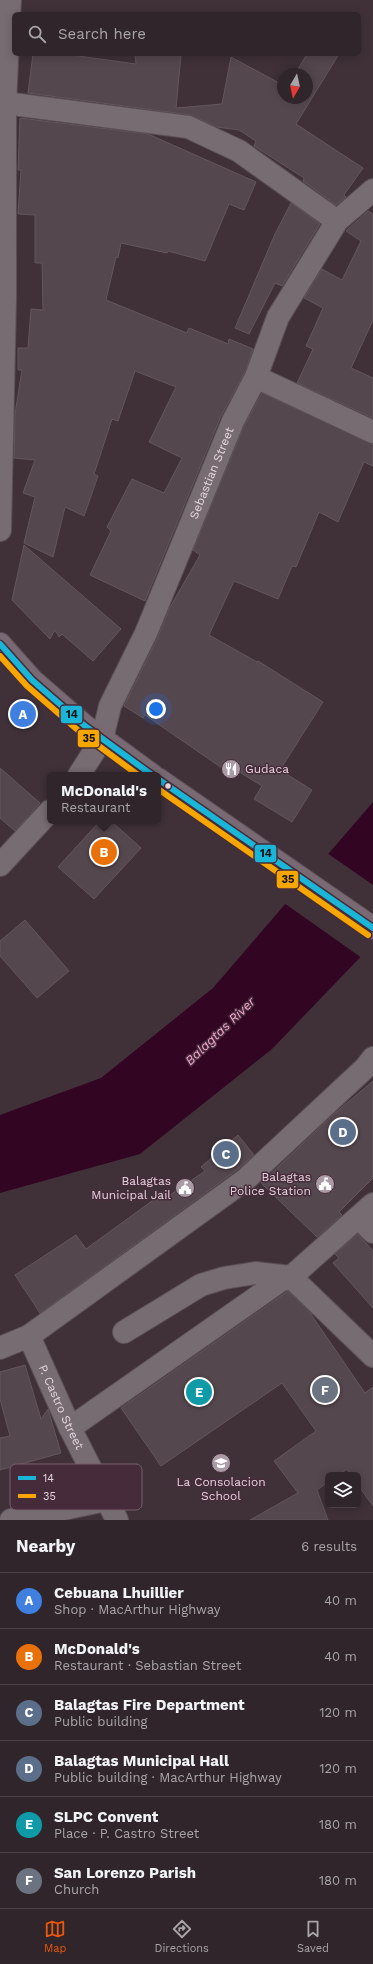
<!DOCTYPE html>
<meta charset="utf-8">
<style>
body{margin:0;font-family:"Work Sans",sans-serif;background:#382d33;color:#f1f3f6}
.controls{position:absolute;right:12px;bottom:12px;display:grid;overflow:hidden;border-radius:6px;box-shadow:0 2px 10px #0003}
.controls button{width:36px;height:36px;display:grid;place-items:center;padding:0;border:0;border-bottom:1px solid #4b4247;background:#30252b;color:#f1f3f6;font:20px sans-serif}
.compass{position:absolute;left:277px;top:68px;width:36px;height:36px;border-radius:50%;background:#30252b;box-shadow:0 2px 10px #0003;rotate:189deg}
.you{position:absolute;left:156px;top:709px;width:14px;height:14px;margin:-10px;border:3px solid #fff;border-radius:50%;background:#1a73e8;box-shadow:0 0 0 6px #1a73e833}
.badge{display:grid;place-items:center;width:26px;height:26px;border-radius:50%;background:#ea580c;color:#fff;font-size:13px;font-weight:700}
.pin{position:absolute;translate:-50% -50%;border:2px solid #fff;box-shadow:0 1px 4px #0006}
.popup{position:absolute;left:47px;top:772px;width:114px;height:52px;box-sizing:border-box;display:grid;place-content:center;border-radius:6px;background:#30252b;filter:drop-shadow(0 1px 3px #0005);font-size:13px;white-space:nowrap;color:#a8a5a9}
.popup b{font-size:15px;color:#f1f3f6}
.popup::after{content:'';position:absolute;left:50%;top:100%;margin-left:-8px;border:8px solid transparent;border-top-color:#30252b}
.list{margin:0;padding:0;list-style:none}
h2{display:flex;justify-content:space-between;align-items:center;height:52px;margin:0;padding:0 16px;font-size:17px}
h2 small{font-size:13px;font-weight:400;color:#a8a5a9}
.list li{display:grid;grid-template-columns:26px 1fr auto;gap:12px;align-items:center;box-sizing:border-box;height:56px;padding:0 16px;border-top:1px solid #4b4247}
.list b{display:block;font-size:15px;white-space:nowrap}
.list p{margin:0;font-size:13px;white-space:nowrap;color:#a8a5a9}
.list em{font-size:13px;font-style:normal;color:#a8a5a9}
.icon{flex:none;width:22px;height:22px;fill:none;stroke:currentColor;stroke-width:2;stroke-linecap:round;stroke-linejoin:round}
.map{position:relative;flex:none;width:373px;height:1520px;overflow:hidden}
.search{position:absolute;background:#30252b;box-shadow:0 2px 10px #0003;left:12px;right:12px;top:12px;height:44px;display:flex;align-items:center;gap:10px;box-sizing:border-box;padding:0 14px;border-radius:6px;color:#a8a5a9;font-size:15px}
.sheet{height:388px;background:#30252b}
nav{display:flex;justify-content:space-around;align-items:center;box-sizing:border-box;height:56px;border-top:1px solid #4b4247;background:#30252b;font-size:11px;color:#a8a5a9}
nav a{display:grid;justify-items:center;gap:2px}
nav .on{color:#ea580c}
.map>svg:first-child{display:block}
</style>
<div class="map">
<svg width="373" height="1520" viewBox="0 0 373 1520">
<rect width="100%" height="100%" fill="#403139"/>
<!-- water -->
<path fill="#320523" d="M373 802V944L272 1049 140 1154 0 1193V1115L101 1078 213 988Z"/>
<!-- pier -->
<path fill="#403139" d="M327 853 373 885V947L362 958 284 903Z"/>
<!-- building -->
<path fill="#55474e" stroke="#63565d" d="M33 54H64L136 64 135 54 181 55 176 108 222 104 231 57 283 85V98H307V74H295L307 54H339L296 124 363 168 344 195 346 197 336 205 303 181 304 178 254 146 256 141 239 130 217 127 190 115 28 93Z
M20 118 148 134 256 182 244 210 229 204 205 261 168 251 167 253 121 243 118 258 116 257 106 300 187 333 189 328 228 344 229 339 253 349 245 372 221 416 145 601 90 575 111 531 107 527 132 479 164 493 182 458 149 442 176 387 135 371 118 421 112 419 94 474 98 476 84 516 65 507 53 557 24 543 35 497 23 493 35 460 14 458 15 414 22 370H18V348H28L31 309 43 310 42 263H35V215L18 214 21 170H18Z
M291 203 320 224 282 286 275 283 249 334 235 328 275 234Z
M368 211 373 214V320L351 368 373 378V418L297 383 313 349 306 346 323 308 304 298 322 269 342 280 361 241 346 231Z
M262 393 373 444V466L364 462 338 522 319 512 296 567 292 566 278 599 234 581 209 635 257 662 258 661 323 702 280 770 312 790 292 822 254 799 262 786 225 763 222 768 145 715 143 718 124 706 157 639 169 609 200 555 193 550 244 426Z
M24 545 121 629 93 661 62 634 59 637 55 630 50 639 12 600Z
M0 768 40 803 15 831 0 818Z
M100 821H111L141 848 94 899 58 867Z
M25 920 69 971 37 998 0 956V941Z
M373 1081V1178L339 1212 342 1215 317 1237 261 1183 334 1114Z
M238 1135 254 1155 237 1170 40 1313 15 1275 76 1235 86 1249 167 1190 170 1195 205 1171 201 1167Z
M358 1234 373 1251V1308L333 1263 339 1258 335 1254Z
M288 1291 308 1310 365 1393 373 1387V1506L358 1485V1475H351L347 1469 338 1475H328V1482L317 1490 328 1520H250L298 1493 274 1461 316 1431 282 1383 161 1466 121 1408Z
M25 1365 41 1419 48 1409 61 1453 0 1470V1438L10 1436 0 1399V1372Z"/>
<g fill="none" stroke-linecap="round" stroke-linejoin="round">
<defs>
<g id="minor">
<path d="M5 103 188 127 239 151 337 221"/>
<path d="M256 377 373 432"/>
<path d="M0 530 5 299V103L10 0"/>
<path id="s1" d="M79 775 102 739 110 706 146 633 233 421 256 377 278 317 337 221 373 190"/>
<path d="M0 865 50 811"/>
<path d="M359 1218 373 1232"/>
<path d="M124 1332 201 1285 224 1278 255 1273 291 1277 373 1356"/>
<path id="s2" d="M29 1336 70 1428 117 1520"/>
<path d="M0 1348 29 1336 245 1180 365 1068 373 1058"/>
<path d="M70 1428 280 1281 291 1277 373 1204"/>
<path d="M11 1520 106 1500"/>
</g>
<path id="highway" d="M0 644 32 680 85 726 152 775
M158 779 373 928"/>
</defs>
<!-- minor casing -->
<use href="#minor" stroke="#5b4f56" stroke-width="24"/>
<!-- highway casing -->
<use href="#highway" stroke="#5b4f56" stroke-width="24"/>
<!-- minor -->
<use href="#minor" stroke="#786c73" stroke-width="22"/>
<!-- highway -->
<use href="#highway" stroke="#796972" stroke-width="22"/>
<defs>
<path id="bus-1" d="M0 644 32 680 85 726 152 775
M158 779 373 928"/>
<path id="bus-2" d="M0 656 27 686 80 732 138 775
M158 789 368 935"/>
</defs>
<!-- bus-1 casing -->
<use href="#bus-1" stroke="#462b3a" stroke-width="9"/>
<!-- bus-2 casing -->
<use href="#bus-2" stroke="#462b3a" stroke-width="9"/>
<!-- bus-1 -->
<use href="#bus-1" stroke="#1ab6d8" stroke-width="6"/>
<!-- bus-2 -->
<use href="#bus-2" stroke="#f7a600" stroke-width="6"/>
</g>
<!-- icons -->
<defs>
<symbol id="restaurant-disc" viewBox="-11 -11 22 22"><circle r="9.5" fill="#ab9ba4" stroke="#462b3a"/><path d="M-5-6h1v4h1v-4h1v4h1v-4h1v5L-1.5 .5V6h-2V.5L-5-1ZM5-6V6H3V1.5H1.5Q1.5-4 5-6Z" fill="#fff"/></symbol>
<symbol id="civic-disc" viewBox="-11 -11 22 22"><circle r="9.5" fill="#ab9ba4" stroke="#462b3a"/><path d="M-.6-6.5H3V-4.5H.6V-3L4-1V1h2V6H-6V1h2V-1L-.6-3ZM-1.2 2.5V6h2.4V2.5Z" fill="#fff"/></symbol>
<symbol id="school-disc" viewBox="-11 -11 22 22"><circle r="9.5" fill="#ab9ba4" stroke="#462b3a"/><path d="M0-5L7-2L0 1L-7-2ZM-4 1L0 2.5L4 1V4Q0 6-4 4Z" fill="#fff"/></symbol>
</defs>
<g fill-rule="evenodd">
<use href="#restaurant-disc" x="220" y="758" width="22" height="22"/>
<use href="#civic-disc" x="314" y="1173" width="22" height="22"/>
<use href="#civic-disc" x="174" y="1177" width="22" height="22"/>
<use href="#school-disc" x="210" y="1452" width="22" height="22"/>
</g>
<!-- markers -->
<circle fill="#e5d4dd" stroke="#462b3a" stroke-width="1.5" cx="168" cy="786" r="3.5"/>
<g text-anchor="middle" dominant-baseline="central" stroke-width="3" stroke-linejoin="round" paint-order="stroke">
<!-- street labels -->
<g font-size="12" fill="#e5d4dd" stroke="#462b3a">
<text stroke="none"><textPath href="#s1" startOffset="331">Sebastian Street</textPath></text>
<text stroke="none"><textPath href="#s2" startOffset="78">P. Castro Street</textPath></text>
</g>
<!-- poi labels -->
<g font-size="12" fill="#e5d4dd" stroke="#462b3a" text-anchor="end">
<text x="245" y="769" text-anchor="start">Gudaca</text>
<text x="311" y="1177">Balagtas<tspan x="311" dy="14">Police Station</tspan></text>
<text x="171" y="1181">Balagtas<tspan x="171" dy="14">Municipal Jail</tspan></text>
<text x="221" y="1482" text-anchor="middle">La Consolacion<tspan x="221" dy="14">School</tspan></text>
</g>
<!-- water labels -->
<g font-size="13" font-style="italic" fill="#f4a4d1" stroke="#462b3a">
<text transform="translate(220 1031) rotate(-44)">Balagtas River</text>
</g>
</g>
<!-- legend -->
<rect x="10" y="1464" width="132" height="46" rx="6" fill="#462b3a" stroke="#765e6b" stroke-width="1"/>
<rect x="18" y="1476" width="18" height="4" fill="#1ab6d8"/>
<rect x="18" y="1494" width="18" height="4" fill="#f7a600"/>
<g font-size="11" fill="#e5d4dd">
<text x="43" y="1482">14</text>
<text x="43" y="1500">35</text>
</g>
<g stroke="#462b3a" stroke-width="1.5">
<rect x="60" y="705" width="23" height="19" rx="4" fill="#1ab6d8"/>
<rect x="77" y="729" width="23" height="19" rx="4" fill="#f7a600"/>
<rect x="254" y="844" width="23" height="19" rx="4" fill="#1ab6d8"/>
<rect x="276" y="870" width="23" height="19" rx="4" fill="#f7a600"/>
</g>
<g font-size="11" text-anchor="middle" font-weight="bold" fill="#111">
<text x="72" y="718">14</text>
<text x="89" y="742">35</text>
<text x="266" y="857">14</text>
<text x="288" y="883">35</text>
</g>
</svg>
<div class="controls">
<button><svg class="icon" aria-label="layers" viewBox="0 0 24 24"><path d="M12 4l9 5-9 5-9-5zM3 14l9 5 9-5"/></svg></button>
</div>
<svg class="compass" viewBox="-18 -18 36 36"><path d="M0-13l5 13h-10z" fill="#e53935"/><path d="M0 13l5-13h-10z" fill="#a8a5a9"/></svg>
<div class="you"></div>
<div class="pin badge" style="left:23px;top:714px;background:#3f7fe0">A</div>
<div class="pin badge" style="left:104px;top:852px;background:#e8710a">B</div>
<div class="popup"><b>McDonald's</b>Restaurant</div>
<div class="pin badge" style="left:226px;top:1154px;background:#5c6f8a">C</div>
<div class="pin badge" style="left:343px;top:1132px;background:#5c6f8a">D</div>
<div class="pin badge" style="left:199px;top:1392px;background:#0f9aa8">E</div>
<div class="pin badge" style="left:325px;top:1390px;background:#6b7280">F</div>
<div class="search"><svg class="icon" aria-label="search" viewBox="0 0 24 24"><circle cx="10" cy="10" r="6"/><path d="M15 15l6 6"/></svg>Search here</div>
</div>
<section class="sheet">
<h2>Nearby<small>6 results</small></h2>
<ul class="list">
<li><span class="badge" style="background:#3f7fe0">A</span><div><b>Cebuana Lhuillier</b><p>Shop · MacArthur Highway</p></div><em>40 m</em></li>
<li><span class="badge" style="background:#e8710a">B</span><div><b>McDonald's</b><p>Restaurant · Sebastian Street</p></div><em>40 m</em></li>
<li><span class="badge" style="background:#5c6f8a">C</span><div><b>Balagtas Fire Department</b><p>Public building</p></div><em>120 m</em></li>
<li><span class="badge" style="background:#5c6f8a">D</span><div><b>Balagtas Municipal Hall</b><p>Public building · MacArthur Highway</p></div><em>120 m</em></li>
<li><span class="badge" style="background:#0f9aa8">E</span><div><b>SLPC Convent</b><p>Place · P. Castro Street</p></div><em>180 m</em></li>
<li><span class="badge" style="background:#6b7280">F</span><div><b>San Lorenzo Parish</b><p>Church</p></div><em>180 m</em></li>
</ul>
</section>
<nav>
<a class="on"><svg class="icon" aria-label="map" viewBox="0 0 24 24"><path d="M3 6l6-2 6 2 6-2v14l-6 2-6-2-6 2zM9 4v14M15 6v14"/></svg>Map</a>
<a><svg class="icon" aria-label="directions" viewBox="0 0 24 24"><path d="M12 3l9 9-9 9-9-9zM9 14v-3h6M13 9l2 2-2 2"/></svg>Directions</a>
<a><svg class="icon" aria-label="saved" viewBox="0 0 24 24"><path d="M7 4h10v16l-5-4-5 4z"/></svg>Saved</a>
</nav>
